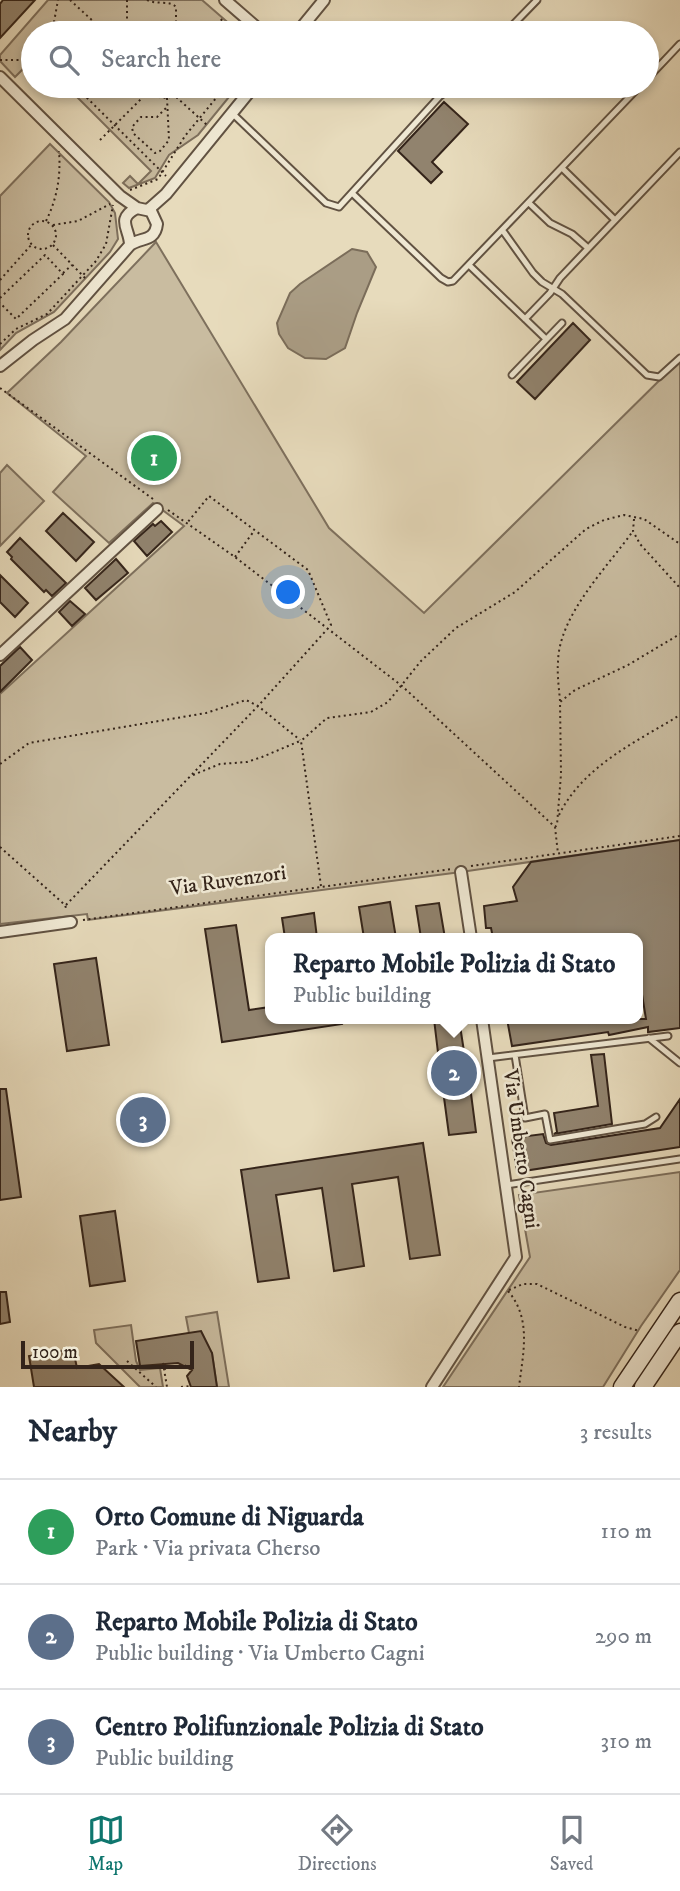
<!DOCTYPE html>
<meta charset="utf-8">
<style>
body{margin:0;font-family:"IM FELL DW Pica",serif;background:#f2f2f3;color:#1f2937}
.scale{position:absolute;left:21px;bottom:18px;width:173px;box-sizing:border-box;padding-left:7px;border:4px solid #34241a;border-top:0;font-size:19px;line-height:24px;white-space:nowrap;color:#34241a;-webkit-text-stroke:5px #efe8d3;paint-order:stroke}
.you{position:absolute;left:289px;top:593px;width:24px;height:24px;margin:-18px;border:5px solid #fff;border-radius:50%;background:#1a73e8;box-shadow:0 0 0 10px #1a73e833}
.badge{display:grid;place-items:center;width:46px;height:46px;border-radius:50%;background:#0f766e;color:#fff;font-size:23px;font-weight:700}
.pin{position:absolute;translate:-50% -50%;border:4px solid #fff;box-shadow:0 2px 7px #0006}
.popup{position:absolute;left:265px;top:933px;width:378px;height:91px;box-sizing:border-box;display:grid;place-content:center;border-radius:14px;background:#fff;filter:drop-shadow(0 2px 5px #0005);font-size:23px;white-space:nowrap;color:#747a83}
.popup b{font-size:26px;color:#1f2937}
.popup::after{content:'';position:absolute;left:50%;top:100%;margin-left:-14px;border:14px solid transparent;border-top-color:#fff}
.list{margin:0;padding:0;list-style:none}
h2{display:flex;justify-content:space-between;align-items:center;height:91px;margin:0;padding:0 28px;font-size:30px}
h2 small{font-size:23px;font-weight:400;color:#747a83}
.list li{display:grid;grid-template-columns:46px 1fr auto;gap:21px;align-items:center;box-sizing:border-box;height:105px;padding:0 28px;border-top:2px solid #e0e1e3}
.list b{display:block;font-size:26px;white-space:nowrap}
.list p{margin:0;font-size:23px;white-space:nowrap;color:#747a83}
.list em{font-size:23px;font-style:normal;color:#747a83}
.icon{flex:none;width:38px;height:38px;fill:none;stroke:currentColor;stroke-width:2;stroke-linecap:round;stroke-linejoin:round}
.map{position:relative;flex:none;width:680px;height:1387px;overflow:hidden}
.search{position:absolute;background:#fff;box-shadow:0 4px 10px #0003;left:21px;right:21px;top:21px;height:77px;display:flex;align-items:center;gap:18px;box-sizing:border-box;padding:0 24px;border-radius:38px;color:#747a83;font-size:26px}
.sheet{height:406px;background:#fff}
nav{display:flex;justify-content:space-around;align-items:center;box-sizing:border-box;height:98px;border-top:2px solid #e0e1e3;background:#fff;font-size:19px;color:#747a83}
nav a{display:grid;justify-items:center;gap:4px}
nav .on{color:#0f766e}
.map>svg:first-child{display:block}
</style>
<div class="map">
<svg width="680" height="1387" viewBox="0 0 680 1387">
<rect width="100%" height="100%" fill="#e7dbbc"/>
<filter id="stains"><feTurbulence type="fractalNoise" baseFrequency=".00286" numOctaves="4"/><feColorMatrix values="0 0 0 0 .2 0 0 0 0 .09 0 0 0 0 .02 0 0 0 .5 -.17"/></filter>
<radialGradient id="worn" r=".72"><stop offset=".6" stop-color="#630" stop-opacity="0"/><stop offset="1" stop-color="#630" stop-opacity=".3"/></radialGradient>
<!-- green -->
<path fill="#c9bca0" stroke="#7e705d" stroke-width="2" d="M48 0H202L240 33H33V67L29 63 15 77 0 61V55Z
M66 86H238L198 135 169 155 155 178 129 188 123 183 130 176 138 184 151 171Z
M50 144 109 202 115 213 118 239 110 252 54 312 16 333 0 350V196Z
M156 242 329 528 424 613 680 360V840L461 872 88 920 87 914 0 924V694L184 526 153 503 109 543 53 492 86 456 7 393 61 342Z
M7 465 44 501 0 546V473Z
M680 1172V1270L641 1326 603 1387H443L530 1257 519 1195Z
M217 1312 229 1387H217L212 1353 189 1333 186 1317Z
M131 1325 136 1361 140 1370 160 1368 163 1387H140L96 1343 94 1330Z"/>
<!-- water -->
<path fill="#aa9d85" stroke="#7b6d5a" stroke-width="2" d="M352 249 367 252 376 267 357 313 345 348 326 359 305 358 288 348 279 334 277 323 290 293 300 284Z"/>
<!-- building -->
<path fill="#91836e" stroke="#34241a" stroke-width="2" d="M3 0H35L0 38V4Z
M444 102 468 124 432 162 442 172 431 183 398 151Z
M573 323 590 340 535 399 517 382Z
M63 513 94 542 76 561 46 531Z
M161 521 172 532 147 556 134 541 153 524 155 526Z
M20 538 66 583 52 596 46 590 44 592 11 559 12 557 7 552Z
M116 559 128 573 96 600 85 588Z
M0 575 28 603 15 617 0 602Z
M70 601 85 614 72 626 59 612Z
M20 647 32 660 0 692V666Z
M680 840V1028L648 1032V1027L609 1035 608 1032 512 1046 507 1019H646L638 970V938H493L491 928H486L484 906 517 901 513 887 531 862Z
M390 902 396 938H364L359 907Z
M439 903 445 938H421L416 906Z
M314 913 317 938H285L282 918Z
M236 925 249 1010 270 1007V1019H341L342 1024 222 1042 205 929Z
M96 958 109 1045 67 1051 54 964Z
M434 1019H459L465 1058 439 1061Z
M604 1054 612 1124 554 1134 557 1132 554 1113 598 1106 591 1055Z
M470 1086 476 1132 449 1135 443 1090Z
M0 1089H6L21 1197 0 1200Z
M680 1099V1147L517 1172 512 1138 543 1134 546 1143 551 1145 660 1128Z
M423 1143 440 1255 410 1259 398 1177 352 1184 364 1266 334 1271 322 1188 276 1195 289 1278 258 1282 241 1170Z
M115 1211 125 1281 90 1286 80 1216Z
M0 1292H6L10 1322 0 1324Z
M201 1331 212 1353 217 1387H191L187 1376 192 1370 178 1363 140 1366 136 1341Z
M73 1349 77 1368 99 1364 124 1387H34L29 1356Z"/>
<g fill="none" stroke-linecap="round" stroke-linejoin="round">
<defs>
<path id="lane" d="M505 33 537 0
M647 79 680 44
M232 113 326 203 339 207 440 96 454 86
M562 168 615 220
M352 193 441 278 448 282 453 281 640 86
M529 203 550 223 572 234 588 248
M503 231 533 273 542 282 562 294 647 375 659 377 680 358
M470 266 546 339
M525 319 550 293 560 278 680 152
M512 375 562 323
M649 1038 680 1063
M515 1055 525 1118 545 1114 550 1140 645 1124 656 1117
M488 1058 668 1036
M506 1185 680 1159"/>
<path id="street" d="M225 0 263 33
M297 33 324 0
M0 77 120 196 137 208
M148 210 166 194 254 86
M0 366 33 340 65 319 130 245C141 237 155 242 157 224L151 211 137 208C115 219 130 229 130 245
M0 655 157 509
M461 872 471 938
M0 932 71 922
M432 1387 516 1257 482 1019"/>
<path id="secondary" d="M622 1387 680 1301
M643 1387 680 1332"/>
</defs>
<!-- lane casing -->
<use href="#lane" stroke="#615242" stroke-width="9"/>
<!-- street casing -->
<use href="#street" stroke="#615242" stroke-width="14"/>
<!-- secondary casing -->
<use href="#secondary" stroke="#34241a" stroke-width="19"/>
<!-- path -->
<path stroke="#34241a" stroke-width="2" stroke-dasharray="2 3.5" stroke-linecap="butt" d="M70 0 106 33
M127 0V26L143 29 146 33
M147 0C156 5 170 0 176 7V23L162 33
M52 33 58 0
M122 33 128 27
M210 33 223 18
M0 60H33
M75 86 166 176
M146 86C155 103 176 100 187 86
M164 86 207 125
M167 98 169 140 160 151 155 153 133 133 132 127 141 117H157L168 106
M100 140 149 91
M130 190 158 179 185 136 226 86
M46 221C57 199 61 176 59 151
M28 235a14 14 0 1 1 28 0a14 14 0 1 1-28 0Z
M53 225 78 221 110 204
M53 245 86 279
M63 273 72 265
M0 280 32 244
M0 298 45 255 63 274 16 319 0 303
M0 344 16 329 47 314 96 261 106 244 113 205
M0 388 153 499
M168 510 235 557 402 686 555 827 558 854
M634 519 633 531 640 544 680 588
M235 557 254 531
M560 701C559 688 557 675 558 662 559 615 606 569 633 531
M0 764 29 743 206 713 246 700 258 706 300 740
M193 775 220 764 247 762 262 757 300 741
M559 815C583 766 636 742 680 715
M555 827 557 825 561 774 560 702 575 690 628 665 680 634
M0 847 65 905 67 911
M471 866 680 836
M321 886 301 741 327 718 371 712 388 702 421 661 456 628 515 592 586 529 604 520 624 515 644 519 680 544
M66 905 258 706 331 625 308 570 209 496 187 523
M83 920 451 869
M509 1290 523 1284H537L625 1327 640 1331
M508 1291C532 1319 523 1353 519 1387
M127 1361 156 1387
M163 1363 167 1387
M164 1369 186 1365
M181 1387 191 1386"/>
<!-- lane -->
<use href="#lane" stroke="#efe8d3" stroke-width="5"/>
<!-- street -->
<use href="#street" stroke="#efe8d3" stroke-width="10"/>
<!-- secondary -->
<use href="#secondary" stroke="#efe8d3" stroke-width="16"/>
</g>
<g text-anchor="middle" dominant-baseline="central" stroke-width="5" stroke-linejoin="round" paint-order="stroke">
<!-- street labels -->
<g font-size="21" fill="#34241a" stroke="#efe8d3">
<text transform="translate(228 881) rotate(-8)">Via Ruvenzori</text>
<text transform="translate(521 1149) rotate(82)">Via Umberto Cagni</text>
</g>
</g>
<rect width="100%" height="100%" filter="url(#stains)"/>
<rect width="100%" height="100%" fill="url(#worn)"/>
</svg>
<div class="scale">100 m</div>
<div class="you"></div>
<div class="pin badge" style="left:154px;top:458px;background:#2e9e5b">1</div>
<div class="pin badge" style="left:454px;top:1073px;background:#5c6f8a">2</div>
<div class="popup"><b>Reparto Mobile Polizia di Stato</b>Public building</div>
<div class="pin badge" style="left:143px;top:1120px;background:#5c6f8a">3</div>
<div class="search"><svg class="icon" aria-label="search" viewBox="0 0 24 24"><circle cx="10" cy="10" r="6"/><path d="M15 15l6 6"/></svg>Search here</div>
</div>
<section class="sheet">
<h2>Nearby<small>3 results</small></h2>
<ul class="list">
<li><span class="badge" style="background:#2e9e5b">1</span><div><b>Orto Comune di Niguarda</b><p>Park · Via privata Cherso</p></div><em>110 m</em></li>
<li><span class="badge" style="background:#5c6f8a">2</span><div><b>Reparto Mobile Polizia di Stato</b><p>Public building · Via Umberto Cagni</p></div><em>290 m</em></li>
<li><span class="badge" style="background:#5c6f8a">3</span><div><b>Centro Polifunzionale Polizia di Stato</b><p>Public building</p></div><em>310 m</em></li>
</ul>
</section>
<nav>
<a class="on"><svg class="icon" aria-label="map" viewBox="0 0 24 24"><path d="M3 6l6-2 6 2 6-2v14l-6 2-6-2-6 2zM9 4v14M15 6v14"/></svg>Map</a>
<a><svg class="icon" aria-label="directions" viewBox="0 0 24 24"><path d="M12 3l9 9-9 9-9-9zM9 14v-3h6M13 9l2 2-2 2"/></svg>Directions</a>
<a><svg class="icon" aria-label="saved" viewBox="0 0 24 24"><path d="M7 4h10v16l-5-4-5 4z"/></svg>Saved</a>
</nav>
